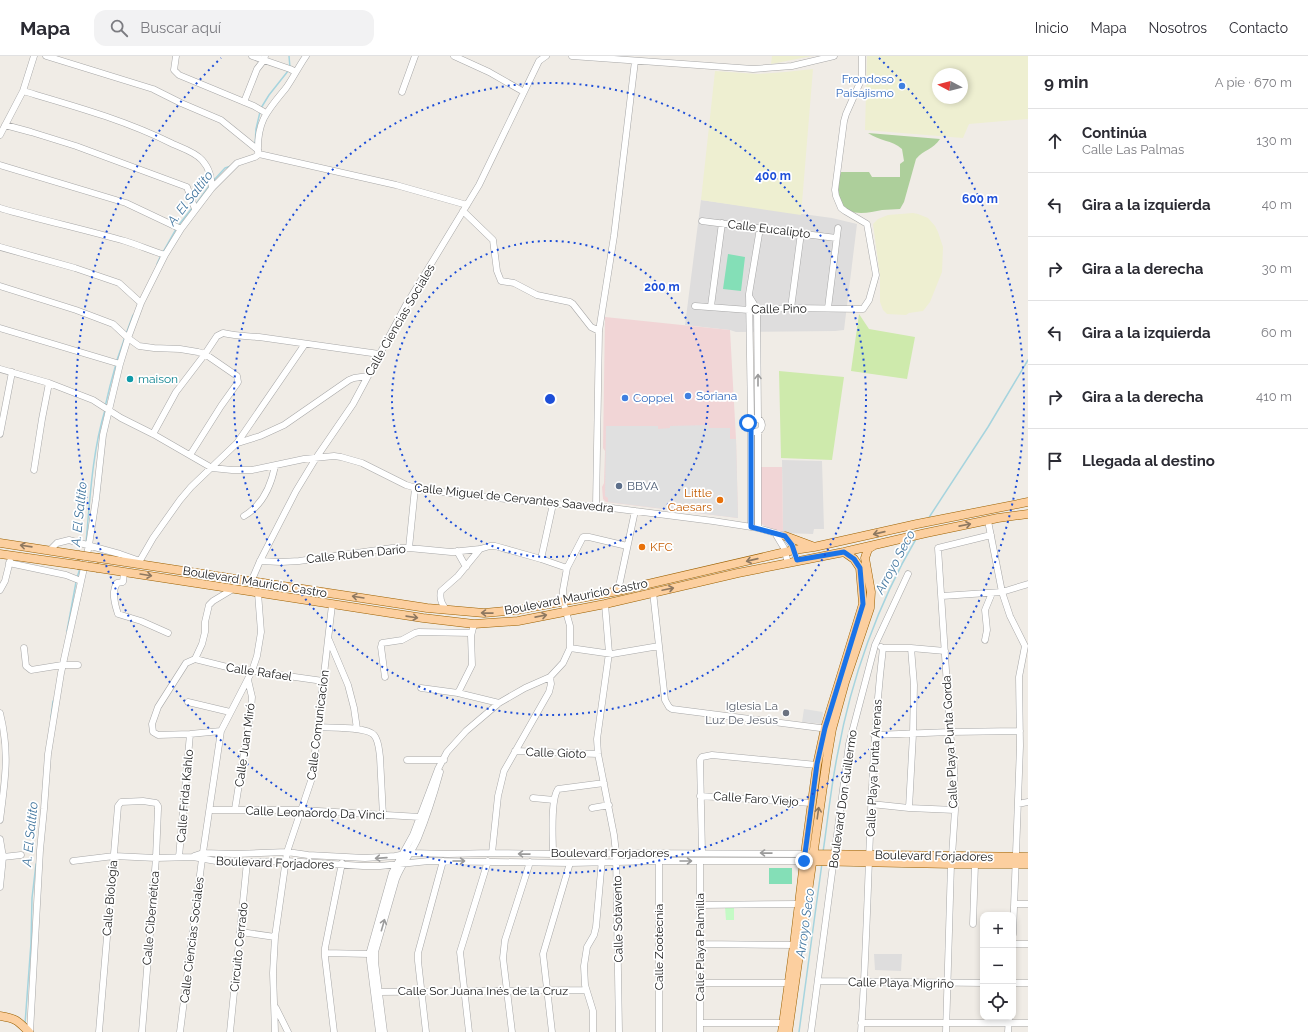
<!DOCTYPE html>
<html lang="es">
<meta charset="utf-8">
<style>
body{margin:0;font-family:Raleway,sans-serif;background:#f2f2f3;color:#2b2b33}
.controls{position:absolute;right:12px;bottom:12px;display:grid;overflow:hidden;border-radius:8px;box-shadow:0 2px 6px #0003}
.controls button{width:36px;height:36px;display:grid;place-items:center;padding:0;border:0;border-bottom:1px solid #e1e1e2;background:#fff;color:#2b2b33;font:20px sans-serif}
.compass{position:absolute;left:932px;top:12px;width:36px;height:36px;border-radius:50%;background:#fff;box-shadow:0 2px 6px #0003;rotate:277deg}
.stop{position:absolute;width:12px;height:12px;margin:-9px;border:3px solid #1a73e8;border-radius:50%;background:#fff}
.stop.end{background:#1a73e8;border-color:#fff;box-shadow:0 1px 4px #0008}
.list{margin:0;padding:0;list-style:none}
h2{display:flex;justify-content:space-between;align-items:center;height:52px;margin:0;padding:0 16px;font-size:17px}
h2 small{font-size:13px;font-weight:400;color:#7c7c81}
.list li{display:grid;grid-template-columns:26px 1fr auto;gap:12px;align-items:center;box-sizing:border-box;height:64px;padding:0 16px;border-top:1px solid #e1e1e2}
.list b{display:block;font-size:15px;white-space:nowrap}
.list p{margin:0;font-size:13px;white-space:nowrap;color:#7c7c81}
.list em{font-size:13px;font-style:normal;color:#7c7c81}
.icon{flex:none;width:22px;height:22px;fill:none;stroke:currentColor;stroke-width:2;stroke-linecap:round;stroke-linejoin:round}
.map{position:relative;flex:none;width:1028px;height:976px;overflow:hidden}
header{display:flex;align-items:center;gap:24px;box-sizing:border-box;height:56px;padding:0 20px;background:#fff;border-bottom:1px solid #e1e1e2}
header strong{font-size:19px}
nav{display:flex;gap:22px;margin-inline-start:auto;font-size:14px}
.search{width:280px;height:36px;background:#f2f2f3;display:flex;align-items:center;gap:10px;box-sizing:border-box;padding:0 14px;border-radius:12px;color:#7c7c81;font-size:15px}
main{display:flex}
aside{flex:1;background:#fff}
.map>svg:first-child{display:block}
</style>
<header>
<strong>Mapa</strong>
<div class="search"><svg class="icon" aria-label="search" viewBox="0 0 24 24"><circle cx="10" cy="10" r="6"/><path d="M15 15l6 6"/></svg>Buscar aquí</div>
<nav><a>Inicio</a><a>Mapa</a><a>Nosotros</a><a>Contacto</a></nav>
</header>
<main>
<div class="map">
<svg width="1028" height="976" viewBox="0 0 1028 976">
<rect width="100%" height="100%" fill="#f0ece6"/>
<!-- residential -->
<path fill="#dedddd" d="M701 144 832 162 857 168 844 274 835 275 736 276 730 274 685 269Z
M782 404 822 405 824 473H814L813 478 783 477Z
M874 898H902L901 915 875 914Z"/>
<!-- commercial -->
<path fill="#f1d5d6" d="M605 261 730 274 736 383 738 462 606 446 603 443 602 431 604 427 605 395 603 392Z
M760 411H782L783 478 761 468Z"/>
<!-- farmland -->
<path fill="#eeefd1" fill-rule="evenodd" d="M772 0H812L771 8Z
M867 0H1028V63L969 68 963 82 865 74ZM938 18H962V42H938Z
M813 13 801 159 701 144 715 15 758 18 785 16Z
M913 157 918 158 928 162 935 170 938 176 943 191 942 216 930 246 923 255 909 257 906 259 887 258 883 254 880 246V220L873 168 878 163 888 159Z"/>
<!-- grass -->
<path fill="#ceeaac" d="M859 258 869 273 915 281 907 323 851 315Z
M779 315 844 321 832 404 781 402Z"/>
<!-- forest -->
<path fill="#adcf9b" d="M868 77 940 83C933 94 924 93 916 103L904 146 900 153C894 153 888 154 882 154 867 157 847 162 840 144 837 135 838 125 841 116H869L872 121H900V108L904 105 902 93C892 84 879 85 868 77Z"/>
<!-- park -->
<path fill="#c4fac5" d="M725 851H734V864H726Z"/>
<!-- pitch -->
<path fill="#84dfb7" d="M728 198 745 201 741 235 723 233Z
M769 812H792V828H769Z"/>
<!-- parking -->
<path fill="#e0e0e0" d="M709 369V372H730V383H736L738 462 608 446V442L605 440 606 370H658V373L670 372V370Z
M804 653 823 656 822 668 802 666Z"/>
<g fill="none" stroke-linecap="round" stroke-linejoin="round">
<!-- stream -->
<path stroke="#a6d4de" stroke-width="1.5" d="M289 0 290 12
M261 52 269 39 288 15
M255 90 256 73 260 56
M214 124 225 112 231 110
M196 148 209 130
M178 170 192 152
M163 196 176 173
M157 208 161 199
M126 278 133 259
M117 304 125 281
M105 351 110 330 116 308
M928 463 988 371 1028 304
M86 487C90 443 92 397 105 354
M77 522 80 512
M67 575 76 526
M51 661 53 645
M823 796C828 763 831 729 838 696 851 624 878 547 916 483
M25 968 31 887 32 842 36 808
M799 976 822 807"/>
<defs>
<path id="minor" d="M46 0 153 33 181 47 221 64 258 94
M176 0 174 14 179 19 254 50 266 57
M252 0 290 13 296 16
M454 0 489 16 524 36
M572 0 753 13 792 10 834 0
M23 35C74 50 125 64 173 88 182 92 195 96 202 104 210 113 211 121 212 132
M402 36 415 0
M244 46 257 13 264 4 265 0
M5 69 31 76 76 90 187 131 195 153
M0 79 23 35 34 0
M258 96C257 65 267 55 286 32 293 22 299 10 306 0
M259 98 396 129 467 149
M0 109 126 147 181 173
M0 152C41 164 83 173 125 185 138 189 152 195 165 199
M463 155 493 184 497 215 501 225 514 227 537 239 570 246 573 248 591 271 599 275
M702 165 836 182
M0 191 75 212 119 227 141 247
M0 230 76 254 113 268 128 282 139 290 154 292 180 293 198 296 205 298 237 320 238 326 236 329 221 350 190 399
M749 240 757 253 758 363
M695 250 749 254 791 252 863 253 869 244 876 219 867 168 845 155 841 152 836 140 835 134 844 65 846 58 862 22V0
M711 250 722 167
M791 252 801 177
M828 252 838 172
M0 272 120 308
M0 313 49 327 93 344 121 362 153 378 212 412 232 414H252L304 403 334 400 341 401 362 407 406 429 423 434 553 448 596 450 713 465 758 472 785 480 792 489 797 504
M748 369a7 7 0 1 1 14 0a7 7 0 1 1-14 0Z
M751 363 749 238 760 172
M758 375V472
M0 378 12 316
M153 378 176 336 205 298 217 280 223 277C235 280 246 280 259 281L379 298
M238 387 260 380 284 369 349 324 354 322 368 320
M34 414 42 363 49 327
M596 450 599 275 614 180 635 5
M244 460C263 449 271 430 275 410
M988 465 1002 536 1010 560 1025 590 1019 621 1020 690 1013 878
M751 471V375
M775 477 784 492 788 507
M409 492 415 432
M50 494 57 487 69 484 120 498 140 505
M457 495 466 511
M541 503 553 448
M260 505 281 506 299 505 392 492H409L451 496 480 493 490 490H495L541 503 567 512
M9 507 66 519 81 525
M138 508 153 482 180 444 191 431 237 387 305 288
M124 516 123 526 117 527C111 536 115 549 118 558L141 565 168 577
M251 526 260 505 296 435 316 402 353 348 406 249 479 129 539 5 546 0
M0 534 5 525 10 505
M618 535 635 455
M653 536 665 644 669 651 672 653 828 673
M942 540 1002 536 1028 528
M605 548 609 597 597 683 598 698 614 779 616 797 619 976
M447 554C442 549 439 543 441 535L458 520 480 493
M329 584 348 629 354 652 357 673
M985 584 987 574 985 554 992 537
M881 591 883 592H911L945 595
M24 592 26 610 31 614 62 609H78
M570 592 612 598 659 590
M195 603 231 612 323 625
M385 621 381 591 382 587 402 584 415 577 419 576 471 577
M421 632 458 637 499 647
M458 637 472 609 471 580 474 568
M188 646 230 656
M0 657C10 697 5 724 0 764
M318 671C330 672 366 670 374 679 379 685 379 694 380 701L383 760
M221 675 190 678 158 679 153 676 152 668 158 651 186 607 195 603 202 588 205 576V566L209 549 213 545 233 533
M874 679 950 676 1020 675
M515 695 598 698
M407 704H444
M700 740 812 747
M533 742 554 744
M871 748 909 752 955 754
M1018 748 1028 746
M592 752 609 749
M909 752 913 678 914 629 911 592
M235 753 251 653 252 641 248 624
M210 754H301L420 761
M0 783 3 801 21 799
M492 797 498 740 504 715 549 636 551 628 550 621
M702 797 700 704 702 701 712 699 817 709
M553 798C553 783 550 744 558 733L604 727
M194 800 203 797 235 798 287 796 308 799 365 802 395 800 411 797 448 798 492 797 553 798 616 797 805 798
M0 801H3L0 831
M179 801 190 678
M73 805 114 800 156 802 193 801 216 805 247 806 286 805 363 810H380L429 805 570 807 659 805H804
M659 805V976
M700 805V976
M1015 848H1028
M700 849 799 848
M973 868 975 808
M241 876 275 881
M700 888 797 889
M1013 888H1028
M325 897 369 898
M818 925 983 927
M700 927H789
M1013 927H1028
M379 936 586 934
M276 952 288 976
M700 967H787
M861 967H1028
M30 976 40 794 44 753 48 698 61 617 89 489 96 443 103 379 120 308 128 282 141 247 165 199 181 173 212 132 237 107 255 101 259 98
M99 976 118 750 121 746 143 745 156 747 158 750V753L156 802 142 976
M180 976 202 803 221 675 252 615 257 600 261 576 258 537
M230 976 247 806
M275 976 273 917 275 881 287 796 312 722 332 549
M334 976 325 901V892L342 807
M379 976 370 905V895L392 817 413 779 438 713 447 696 466 675 499 647 525 632 550 621 563 607 570 592V570L563 545V534L567 512 583 481H589L627 490
M384 976 375 906V896L396 823C401 809 412 796 418 782 427 760 434 738 440 716
M426 976 418 905V897L443 805
M469 976 460 896 488 805
M512 976 503 902 505 884 530 806
M552 976 543 898 570 807
M593 976V955L585 929 584 910 587 891 594 879 596 871 602 803
M811 976 849 688 875 589 908 518
M861 976C870 848 868 720 883 592
M946 976 951 808 952 800 955 754 954 712 950 676 938 492 991 479
M1008 976 1009 961"/>
<path id="major" d="M785 480 812 490
M0 487 78 499
M0 498 78 509
M99 502 427 552 484 557 517 554 618 535 794 494 814 491 917 468 1028 446
M98 512 423 562 474 568 518 565 605 548 738 517 844 496 926 477 998 462 1028 458
M809 798 1028 801
M807 805 951 808H1028
M0 960C17 963 17 964 29 976
M782 976 794 889 805 798 817 709 825 672 863 548 860 512 854 503 844 496
M788 976 827 702 832 673 845 626 870 552 871 536 865 502 868 493 873 490"/>
</defs>
<!-- minor casing -->
<use href="#minor" stroke="#a7a7a7" stroke-width="7"/>
<!-- major casing -->
<use href="#major" stroke="#9b6000" stroke-width="9"/>
<!-- minor -->
<use href="#minor" stroke="#fff" stroke-width="6"/>
<!-- major -->
<use href="#major" stroke="#fccf9f" stroke-width="8"/>
<defs>
<path id="major-bridge" d="M78 499 99 502
M78 509 98 512"/>
</defs>
<!-- major-bridge casing -->
<use href="#major-bridge" stroke="#9b6000" stroke-width="9" stroke-linecap="butt"/>
<!-- major-bridge -->
<use href="#major-bridge" stroke="#fccf9f" stroke-width="8"/>
</g>
<!-- one-way arrows -->
<defs><path id="oneway-shaft" d="M-6 0H5M1.5-3L5.5 0L1.5 3" fill="none" stroke-width="1.6" stroke-linecap="round" stroke-linejoin="round"/></defs>
<g stroke="#9b9b9b">
<use href="#oneway-shaft" transform="translate(758 324) rotate(-90)"/>
<use href="#oneway-shaft" transform="translate(766 797) rotate(-179)"/>
<use href="#oneway-shaft" transform="translate(524 798) rotate(-179)"/>
<use href="#oneway-shaft" transform="translate(381 802) rotate(176)"/>
<use href="#oneway-shaft" transform="translate(459 805)"/>
<use href="#oneway-shaft" transform="translate(686 805)"/>
<use href="#oneway-shaft" transform="translate(383 869) rotate(-74)"/>
</g>
<g stroke="#8e7860">
<use href="#oneway-shaft" transform="translate(965 469) rotate(-11)"/>
<use href="#oneway-shaft" transform="translate(879 477) rotate(167)"/>
<use href="#oneway-shaft" transform="translate(26 490) rotate(-172)"/>
<use href="#oneway-shaft" transform="translate(752 504) rotate(167)"/>
<use href="#oneway-shaft" transform="translate(146 519) rotate(9)"/>
<use href="#oneway-shaft" transform="translate(668 533) rotate(-12)"/>
<use href="#oneway-shaft" transform="translate(358 541) rotate(-171)"/>
<use href="#oneway-shaft" transform="translate(487 557) rotate(-179)"/>
<use href="#oneway-shaft" transform="translate(541 560) rotate(-11)"/>
<use href="#oneway-shaft" transform="translate(412 561) rotate(8)"/>
<use href="#oneway-shaft" transform="translate(818 757) rotate(-82)"/>
</g>
<g fill="none" stroke-linecap="round" stroke-linejoin="round">
<!-- route -->
<path stroke="#1a73e8" stroke-width="5" d="M748 367V371L751 374V471L785 480 792 489 797 504 844 496 854 503 860 512 863 548 825 672 817 708 804 805"/>
</g>
<!-- distance rings -->
<g fill="none" stroke="#1d4ed8" stroke-width="2" stroke-dasharray="2 4">
<circle cx="550" cy="343" r="158"/>
<circle cx="550" cy="343" r="316"/>
<path d="M879 2A474 474 0 1 1 221 2"/>
</g>
<!-- markers -->
<g fill="#3f7fe0" stroke="#fff" stroke-width="1.5">
<circle cx="902" cy="30" r="4"/>
<circle cx="688" cy="340" r="4"/>
<circle cx="625" cy="342" r="4"/>
</g>
<circle fill="#0f9aa8" stroke="#fff" stroke-width="1.5" cx="130" cy="323" r="4"/>
<circle fill="#5c6f8a" stroke="#fff" stroke-width="1.5" cx="619" cy="430" r="4"/>
<g fill="#e8710a" stroke="#fff" stroke-width="1.5">
<circle cx="720" cy="444" r="4"/>
<circle cx="642" cy="491" r="4"/>
</g>
<circle fill="#6b7280" stroke="#fff" stroke-width="1.5" cx="786" cy="657" r="4"/>
<g text-anchor="middle" dominant-baseline="central" stroke-width="3.5" stroke-linejoin="round" paint-order="stroke">
<!-- shop labels -->
<g font-size="12" fill="#366cbe" stroke="#fff" text-anchor="start">
<text x="894" y="23" text-anchor="end">Frondoso<tspan x="894" dy="14">Paisajismo</tspan></text>
<text x="696" y="340">Soriana</text>
<text x="633" y="342">Coppel</text>
</g>
<!-- street labels -->
<g font-size="12" fill="#202020" stroke="#fff">
<text transform="translate(769 173) rotate(7)">Calle Eucalipto</text>
<text transform="translate(779 253) rotate(-1)">Calle Pino</text>
<text transform="translate(400 264) rotate(-60)">Calle Ciencias Sociales</text>
<text transform="translate(514 442) rotate(6)">Calle Miguel de Cervantes Saavedra</text>
<text transform="translate(356 498) rotate(-6)">Calle Ruben Darío</text>
<text transform="translate(255 526) rotate(9)">Boulevard Mauricio Castro</text>
<text transform="translate(576 541) rotate(-11)">Boulevard Mauricio Castro</text>
<text transform="translate(259 616) rotate(8)">Calle Rafael</text>
<text transform="translate(318 669) rotate(-83)">Calle Comunicacion</text>
<text transform="translate(950 686) rotate(-93)">Calle Playa Punta Gorda</text>
<text transform="translate(245 689) rotate(-82)">Calle Juan Miró</text>
<text transform="translate(556 697) rotate(2)">Calle Gioto</text>
<text transform="translate(874 712) rotate(-87)">Calle Playa Punta Arenas</text>
<text transform="translate(185 740) rotate(-85)">Calle Frida Kahlo</text>
<text transform="translate(756 743) rotate(4)">Calle Faro Viejo</text>
<text transform="translate(843 743) rotate(-82)">Boulevard Don Guillermo</text>
<text transform="translate(315 757) rotate(2)">Calle Leonaordo Da Vinci</text>
<text x="610" y="797">Boulevard Forjadores</text>
<text transform="translate(934 800) rotate(1)">Boulevard Forjadores</text>
<text transform="translate(275 807) rotate(2)">Boulevard Forjadores</text>
<text transform="translate(110 842) rotate(-85)">Calle Biología</text>
<text transform="translate(151 862) rotate(-85)">Calle Cibernética</text>
<text transform="translate(618 863) rotate(-91)">Calle Sotavento</text>
<text transform="translate(192 884) rotate(-83)">Calle Ciencias Sociales</text>
<text transform="translate(239 891) rotate(-84)">Circuito Cerrado</text>
<text transform="translate(659 891) rotate(-90)">Calle Zootecnia</text>
<text transform="translate(700 891) rotate(-90)">Calle Playa Palmilla</text>
<text transform="translate(901 927) rotate(1)">Calle Playa Migriño</text>
<text x="483" y="935">Calle Sor Juana Inés de la Cruz</text>
</g>
<!-- culture labels -->
<g font-size="12" fill="#0d838f" stroke="#fff" text-anchor="start">
<text x="138" y="323">maison</text>
</g>
<!-- service labels -->
<g font-size="12" fill="#4e5e75" stroke="#fff" text-anchor="start">
<text x="627" y="430">BBVA</text>
</g>
<!-- food labels -->
<g font-size="12" fill="#c56008" stroke="#fff" text-anchor="end">
<text x="712" y="437">Little<tspan x="712" dy="14">Caesars</tspan></text>
<text x="650" y="491" text-anchor="start">KFC</text>
</g>
<!-- worship labels -->
<g font-size="12" fill="#5b616d" stroke="#fff" text-anchor="end">
<text x="778" y="650">Iglesia La<tspan x="778" dy="14">Luz De Jesús</tspan></text>
</g>
<!-- water labels -->
<g font-size="13" font-style="italic" fill="#4578a0" stroke="#fff">
<text transform="translate(190 142) rotate(-52)">A. El Saltito</text>
<text transform="translate(79 458) rotate(-84)">A. El Saltito</text>
<text transform="translate(895 506) rotate(-62)">Arroyo Seco</text>
<text transform="translate(30 778) rotate(-84)">A. El Saltito</text>
<text transform="translate(805 867) rotate(-82)">Arroyo Seco</text>
</g>
</g>
<circle cx="550" cy="343" r="6" fill="#1d4ed8" stroke="#fff" stroke-width="2"/>
<g font-size="12" text-anchor="middle" font-weight="bold" fill="#1d4ed8" stroke="#fff" stroke-width="3.5" stroke-linejoin="round" paint-order="stroke">
<text x="773" y="124">400 m</text>
<text x="980" y="147">600 m</text>
<text x="662" y="235">200 m</text>
</g>
</svg>
<div class="controls">
<button>+</button>
<button>−</button>
<button><svg class="icon" aria-label="locate" viewBox="0 0 24 24"><circle cx="12" cy="12" r="6"/><path d="M12 2v4M12 18v4M2 12h4M18 12h4"/></svg></button>
</div>
<svg class="compass" viewBox="-18 -18 36 36"><path d="M0-13l5 13h-10z" fill="#e53935"/><path d="M0 13l5-13h-10z" fill="#7c7c81"/></svg>
<div class="stop" style="left:748px;top:367px"></div>
<div class="stop end" style="left:804px;top:805px"></div>
</div>
<aside>
<h2>9 min<small>A pie · 670 m</small></h2>
<ul class="list">
<li><svg class="icon" aria-label="ahead" viewBox="0 0 24 24"><path d="M12 20V5M6 11l6-6 6 6"/></svg><div><b>Continúa</b><p>Calle Las Palmas</p></div><em>130 m</em></li>
<li><svg class="icon" aria-label="left" viewBox="0 0 24 24"><path d="M17 20v-9H6M10 6l-5 5 5 5"/></svg><div><b>Gira a la izquierda</b></div><em>40 m</em></li>
<li><svg class="icon" aria-label="right" viewBox="0 0 24 24"><path d="M7 20v-9h11M14 6l5 5-5 5"/></svg><div><b>Gira a la derecha</b></div><em>30 m</em></li>
<li><svg class="icon" aria-label="left" viewBox="0 0 24 24"><path d="M17 20v-9H6M10 6l-5 5 5 5"/></svg><div><b>Gira a la izquierda</b></div><em>60 m</em></li>
<li><svg class="icon" aria-label="right" viewBox="0 0 24 24"><path d="M7 20v-9h11M14 6l5 5-5 5"/></svg><div><b>Gira a la derecha</b></div><em>410 m</em></li>
<li><svg class="icon" aria-label="arrive" viewBox="0 0 24 24"><path d="M6 21V4h12l-3 4 3 4H6"/></svg><div><b>Llegada al destino</b></div></li>
</ul>
</aside>
</main>
